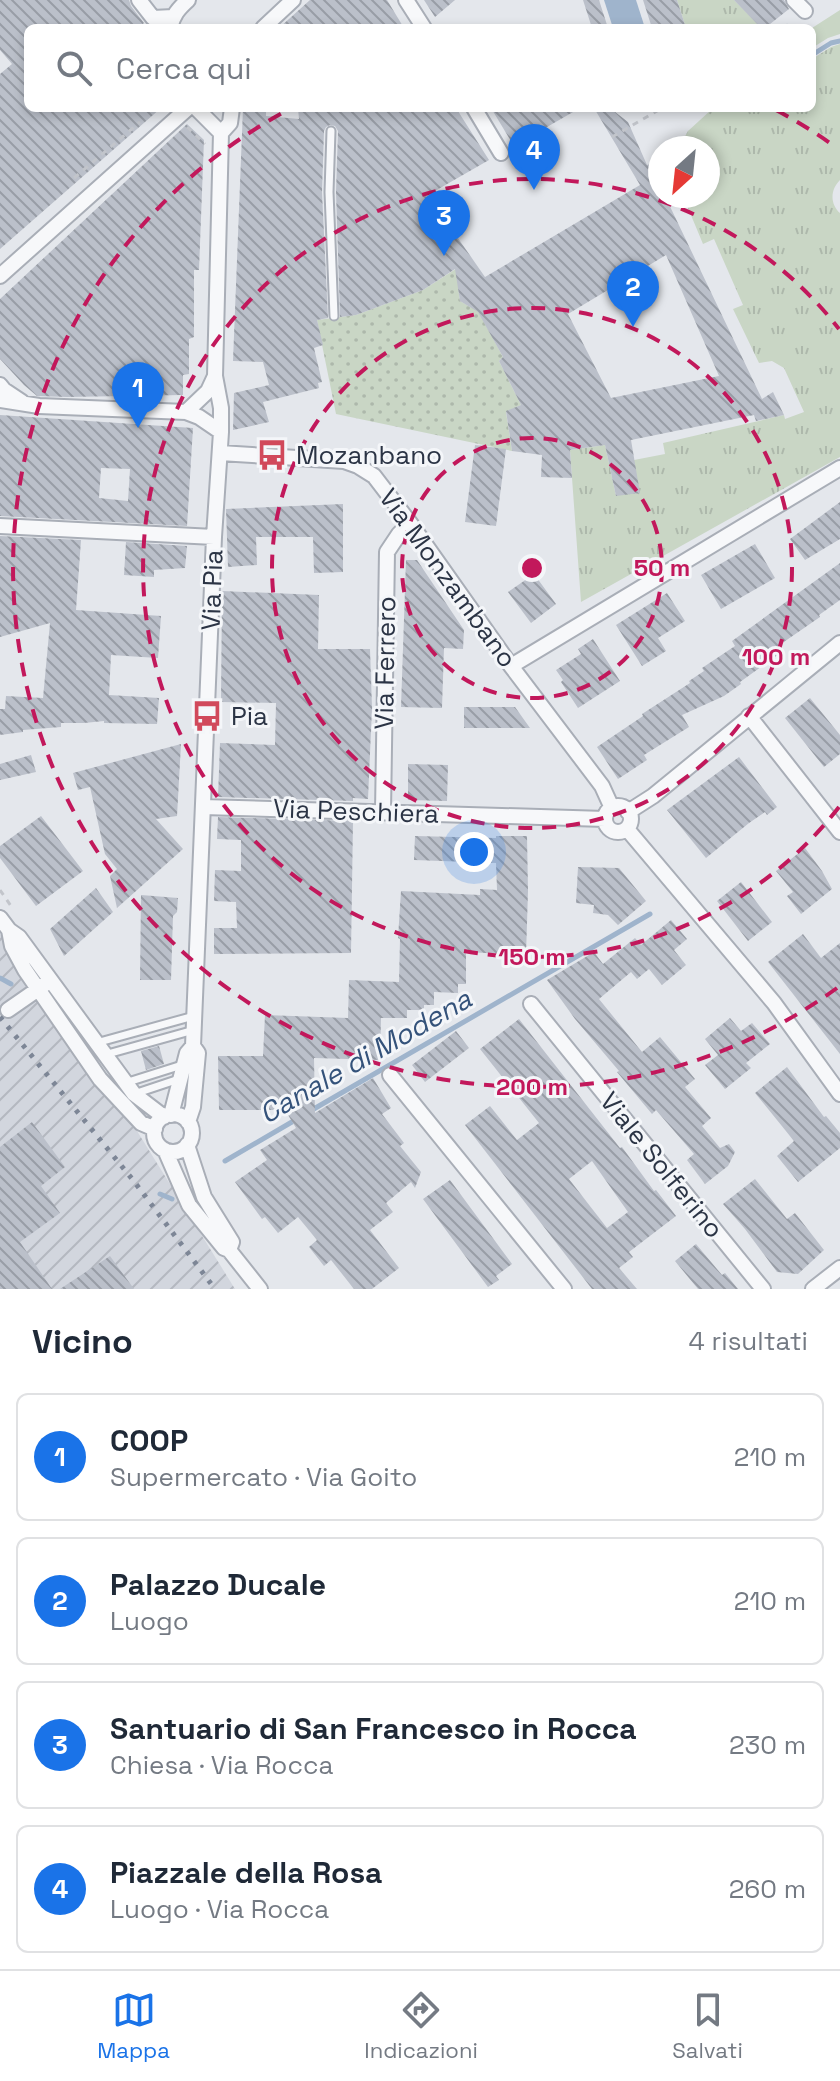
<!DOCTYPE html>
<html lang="it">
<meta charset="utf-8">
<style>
body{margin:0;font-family:"Space Grotesk",sans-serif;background:#f2f2f3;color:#1f2937}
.compass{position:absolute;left:648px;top:136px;width:72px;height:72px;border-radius:50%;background:#fff;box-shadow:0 4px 12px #0003;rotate:207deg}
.you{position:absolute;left:474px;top:852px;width:28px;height:28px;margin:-20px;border:6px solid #fff;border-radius:50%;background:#1a73e8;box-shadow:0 0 0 12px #1a73e833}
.badge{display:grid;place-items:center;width:52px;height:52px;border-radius:50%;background:#1a73e8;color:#fff;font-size:26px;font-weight:700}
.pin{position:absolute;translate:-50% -66px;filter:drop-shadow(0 2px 4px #0008)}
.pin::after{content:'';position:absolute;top:42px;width:28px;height:24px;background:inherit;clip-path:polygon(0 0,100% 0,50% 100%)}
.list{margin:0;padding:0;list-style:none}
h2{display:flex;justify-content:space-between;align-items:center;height:104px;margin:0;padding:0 32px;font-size:34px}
h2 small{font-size:26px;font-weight:400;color:#747a83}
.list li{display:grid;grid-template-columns:52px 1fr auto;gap:24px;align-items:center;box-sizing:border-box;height:128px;margin:0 16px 16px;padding:0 16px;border:2px solid #e0e1e3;border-radius:12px}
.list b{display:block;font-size:30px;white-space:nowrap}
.list p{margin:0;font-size:26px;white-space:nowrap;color:#747a83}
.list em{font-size:26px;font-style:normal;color:#747a83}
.icon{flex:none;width:44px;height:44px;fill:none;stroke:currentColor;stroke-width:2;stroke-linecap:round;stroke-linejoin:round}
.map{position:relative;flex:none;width:840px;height:1289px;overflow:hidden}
.search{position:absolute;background:#fff;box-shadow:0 4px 12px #0003;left:24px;right:24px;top:24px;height:88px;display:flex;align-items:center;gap:20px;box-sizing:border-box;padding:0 28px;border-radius:12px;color:#747a83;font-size:30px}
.sheet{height:680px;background:#fff}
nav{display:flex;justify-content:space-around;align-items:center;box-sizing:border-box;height:112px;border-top:2px solid #e0e1e3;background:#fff;font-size:22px;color:#747a83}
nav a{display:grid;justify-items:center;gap:4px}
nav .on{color:#1a73e8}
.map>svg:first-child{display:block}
</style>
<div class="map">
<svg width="840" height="1289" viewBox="0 0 840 1289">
<defs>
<pattern id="industrial-furrows" width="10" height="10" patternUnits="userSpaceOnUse" patternTransform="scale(2)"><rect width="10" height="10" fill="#d2d6de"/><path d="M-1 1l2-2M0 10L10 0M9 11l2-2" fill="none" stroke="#b4b8c0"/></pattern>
<pattern id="grass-tufts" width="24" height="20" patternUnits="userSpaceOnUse" patternTransform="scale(2)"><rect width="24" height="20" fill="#c9d6c5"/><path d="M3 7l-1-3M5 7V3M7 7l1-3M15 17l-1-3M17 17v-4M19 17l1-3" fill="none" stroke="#adb8ab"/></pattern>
<pattern id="park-dots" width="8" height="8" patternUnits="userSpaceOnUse" patternTransform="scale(2)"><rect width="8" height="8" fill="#c9d6c5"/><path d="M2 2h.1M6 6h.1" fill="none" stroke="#adb8ab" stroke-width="1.8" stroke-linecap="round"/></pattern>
<pattern id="building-back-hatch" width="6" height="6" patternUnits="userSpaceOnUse" patternTransform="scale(2)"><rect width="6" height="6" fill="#bbc0ca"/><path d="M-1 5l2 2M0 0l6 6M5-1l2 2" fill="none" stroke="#989da6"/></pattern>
</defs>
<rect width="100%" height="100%" fill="#e4e7ec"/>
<!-- industrial -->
<path fill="url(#industrial-furrows)" d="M0 934 111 1089 235 1289H0Z"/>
<!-- grass -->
<path fill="url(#grass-tufts)" d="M677 0H734L761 28H686Z
M840 10V34L828 38 812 48V28Z
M840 44V180C830 190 830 204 840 213V457L581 602 570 450 605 445 616 496 634 460 665 454 663 443 784 415 785 419 804 412 784 368 772 361 759 363 733 309 743 305 714 239 703 244 683 196H708V148H684L681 144 688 131 711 110 709 108H812V59L831 47Z"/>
<!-- park -->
<path fill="url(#park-dots)" d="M465 263 458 287 460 301 472 308 476 307 503 357 499 361 521 405 506 412 512 451 336 414 317 320 356 315 423 290Z"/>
<!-- water -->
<path fill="#9fb4cc" d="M604 0H636L645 28H613Z"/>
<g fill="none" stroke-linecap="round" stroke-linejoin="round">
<!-- stream -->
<path stroke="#9fb4cc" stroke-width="5" d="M812 55 831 43 840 41
M0 978 11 984
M312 1110 650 914
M225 1161 297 1119
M160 1194 172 1199"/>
</g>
<!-- building -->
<path fill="url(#building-back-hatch)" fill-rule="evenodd" d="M0 0H129L131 6 144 23 138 28H28V108H161L0 249V74L12 64 0 50Z
M310 0H387L404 28H279Z
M424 0H455L435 17Z
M583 0H599L608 28H592Z
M643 0H677L686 28H652Z
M734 0H784L789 9 765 28H761Z
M243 108H266V116L299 119 298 108H456L489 160 428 195 485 277 640 185 594 108H610L628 122 647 165 660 161V196H665L762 399 773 392 784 415 756 421 754 415 631 440 640 493 616 496 605 445 570 450 572 478 541 477 542 455 512 451 506 411 521 405 499 361 503 357 478 312 460 301 455 269 423 290 356 315 340 317 336 192 338 131 335 126 330 125 326 127 324 131 322 192 328 318 317 320 323 345 314 348 322 382 318 383 319 388 263 402 269 422 233 430 234 393 269 385 263 362 233 361ZM666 255 719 376 611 398 568 314Z
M491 108H580L514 146Z
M187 124 204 140 199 270H194V337L189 339V374L183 375V395L67 397 37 396 24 385 0 359V299Z
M0 415 193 428 187 526 0 516ZM101 468 130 469 128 501 99 498Z
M475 445 506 449 496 526 465 522Z
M840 502V539L805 560 790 539Z
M343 504V572L314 573 313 537H256L257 565 228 567 226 509Z
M0 536 81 540 76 610 161 616 158 658 111 655 109 695 159 698 157 724 104 723V721L84 723H61V727L23 730V732L0 735V709H5L6 696 43 698 50 623 0 637Z
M126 542 187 546 185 568 154 570V577L124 575Z
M755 544 775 578 721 609 701 575Z
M406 560H417L464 630 463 649 444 648 442 708 401 707Z
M840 563V600L819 615 820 617 778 646 782 652 740 682 741 684 724 696 682 715 689 727 644 755 647 760 618 779 597 747 643 716 642 714 690 683 689 681 704 671 702 668 735 646 732 641Z
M534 574 556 604 531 623 508 592Z
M222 591 319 595 318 649H370L372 708 368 799 353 798V801L218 797 220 743 275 745 276 703 221 702Z
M667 593 685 621 658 638 666 651 642 666 616 625Z
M593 639 620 681 578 708 561 682 563 680 556 670 581 654 578 649Z
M810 698 840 735V754L824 767 785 718Z
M464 707H515L530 728H464Z
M181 744 177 816 156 819 183 849 117 908 110 876 117 869 105 854 90 787 78 790 73 773Z
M31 755 36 772 0 780V764Z
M739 757 777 807 767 815 765 812 749 823 706 858 667 810Z
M408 764 448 765 447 801 408 800Z
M41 816 83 871 36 906 0 858V846Z
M218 817 353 821 351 953 214 954V928H237L236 902 214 901 215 870 241 871V840L217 839Z
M415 836 496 838V836H527L528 891 526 955 466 952V984H458V993L434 992V1005H424V1010H407V1018H381L380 1060 314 1058 315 1113 373 1078 391 1108 382 1114 404 1143 400 1146 421 1172 415 1188 411 1182 386 1203 393 1212 370 1230 399 1268 372 1289H354L331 1260 324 1266 309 1247 317 1240 298 1217 278 1233 265 1217 262 1219 235 1182 267 1160 260 1150 296 1128 285 1110H219L218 1056H263L265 1015 348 1018 349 980 399 982 400 939 398 938 401 891 480 895V889L497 890 496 863 414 860Z
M805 848 822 871 832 889 801 914 787 896 793 892 776 871Z
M578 867 619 868 646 901 618 925 608 915 593 913 594 905 576 903Z
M741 882 772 922 748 941 717 901Z
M96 888 113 912 64 956 50 929Z
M141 895 178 898 177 912 173 916 171 980H140Z
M671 920 687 939 674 950 686 965 662 985 649 969 637 979 631 972 599 999 642 1052 660 1037 695 1079 685 1087 711 1118 702 1126 720 1148 729 1144 735 1152 728 1166 705 1184 687 1160 694 1154 656 1110 652 1114 617 1072 619 1071 575 1019 547 980 594 952 603 964 635 938 641 945Z
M803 934 821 958 840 943V1054L768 962Z
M730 1018 741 1031 752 1023 770 1044 746 1063 751 1068 725 1089 705 1065 718 1055 705 1039Z
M519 1019 620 1148 622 1147 654 1191 656 1190 676 1216 629 1252 633 1257 619 1268 637 1289H592L465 1125 490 1106 517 1140 539 1123 480 1049ZM592 1161 628 1212 607 1228 569 1179Z
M456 1031 469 1048 425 1082 412 1065Z
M159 1046 164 1064 146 1070 141 1051Z
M787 1067 824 1117 826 1116 840 1133V1148L798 1182 777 1156 794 1141 755 1093Z
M32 1122 65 1167 41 1186 60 1213 20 1242 52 1289H0V1147Z
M755 1179 787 1219 795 1213 824 1250 798 1274 777 1272 745 1229 723 1204Z
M450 1180 512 1264 496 1276 499 1280 488 1287 423 1199Z
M696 1244 722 1275 725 1273 738 1289H698L675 1261Z
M110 1256 134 1289H60Z"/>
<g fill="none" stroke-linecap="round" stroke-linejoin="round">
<defs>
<path id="lane" d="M331 131 329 192 334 316
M96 1043 194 1016
M104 1055 194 1030
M125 1083 182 1065
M134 1094 179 1079"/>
<path id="street" d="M139 0 153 18 173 17
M406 0 424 28
M794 0 805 11
M170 28C173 15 178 9 188 0
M263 28 293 0
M196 108 221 133
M474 108 501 153
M0 276 188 108
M0 385 4 390 22 402
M0 400 39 406 186 412 199 417 221 432
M186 412 208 391 215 376
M220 453 344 461 358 466 374 476 410 523 511 666 602 786 612 808
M0 526 214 537
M511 666 840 468
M749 716 840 832
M605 819a13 13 0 1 1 26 0a13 13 0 1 1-26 0Z
M203 807 605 819
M383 812 387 552 399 534 410 523
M628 812 653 796 840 643
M627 829 774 1003 840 1094
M0 918 9 930 12 946 25 970 100 1079 141 1123 155 1129
M9 930 19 937 134 1094 164 1117
M531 1004 763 1289
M8 1010 44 985
M390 1075 564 1289
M154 1133a19 19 0 1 1 38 0a19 19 0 1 1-38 0Z
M171 1115 187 1053 193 1046
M188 1122 193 1107 198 1053 193 1046 214 537 221 432V408L215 376 221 133 230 123 232 108
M187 1145 204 1197 232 1242 229 1250
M165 1150 189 1205 224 1248 229 1250 260 1289
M813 1289 840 1268"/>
</defs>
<!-- lane casing -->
<use href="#lane" stroke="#a9aeb7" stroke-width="11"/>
<!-- street casing -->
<use href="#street" stroke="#a9aeb7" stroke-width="18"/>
<!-- path -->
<path stroke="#c2c5cb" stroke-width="3" stroke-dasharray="6 6" stroke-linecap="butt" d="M783 28 792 22
M187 127 205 144
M612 137 662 108
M74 178 140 122
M0 890 11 906"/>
<!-- lane -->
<use href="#lane" stroke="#f7f8fa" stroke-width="7"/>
<!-- street -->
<use href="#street" stroke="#f7f8fa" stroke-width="14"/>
<!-- rail -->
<path stroke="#7d8696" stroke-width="5" stroke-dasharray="4 8" stroke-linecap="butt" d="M0 1017 133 1180 215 1289"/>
</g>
<!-- distance rings -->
<g fill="none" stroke="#c2185b" stroke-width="4" stroke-dasharray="14 10">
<circle cx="532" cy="568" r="130"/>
<circle cx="532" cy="568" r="260"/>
<path d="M839 807A389 389 0 1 1 839 329"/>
<path d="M837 988A519 519 0 1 1 288 110M776 110A519 519 0 0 1 837 148"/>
</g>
<!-- icons -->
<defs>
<symbol id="bus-bare" viewBox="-9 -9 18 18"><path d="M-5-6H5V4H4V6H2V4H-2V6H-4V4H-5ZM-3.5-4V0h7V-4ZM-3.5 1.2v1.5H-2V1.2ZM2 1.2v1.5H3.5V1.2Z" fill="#d1495b" stroke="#f4f6f9" stroke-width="2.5" paint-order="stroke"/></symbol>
</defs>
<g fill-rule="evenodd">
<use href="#bus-bare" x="250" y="433" width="44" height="44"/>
<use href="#bus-bare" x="185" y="694" width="44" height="44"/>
</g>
<g text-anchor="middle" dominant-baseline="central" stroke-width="6" stroke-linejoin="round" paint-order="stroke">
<!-- poi labels -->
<g font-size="26" fill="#2b3445" stroke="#f4f6f9" text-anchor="start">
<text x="296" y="455">Mozanbano</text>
<text x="231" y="716">Pia</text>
</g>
<!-- street labels -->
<g font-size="26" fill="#2b3445" stroke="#f4f6f9">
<text transform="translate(448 578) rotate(54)">Via Monzambano</text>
<text transform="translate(212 590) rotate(-88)">Via Pia</text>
<text transform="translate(385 663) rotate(-89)">Via Ferrero</text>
<text transform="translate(356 811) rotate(2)">Via Peschiera</text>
<text transform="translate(662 1165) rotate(51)">Viale Solferino</text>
</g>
<!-- water labels -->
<g font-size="28" font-style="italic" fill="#34527a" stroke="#f4f6f9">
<text transform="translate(365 1056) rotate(-30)">Canale di Modena</text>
</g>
</g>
<circle cx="532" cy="568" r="12" fill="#c2185b" stroke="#f4f6f9" stroke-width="4"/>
<g font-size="24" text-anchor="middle" font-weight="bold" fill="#c2185b" stroke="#f4f6f9" stroke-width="6" stroke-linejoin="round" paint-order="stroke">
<text x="662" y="576">50 m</text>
<text x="776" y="665">100 m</text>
<text x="532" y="965">150 m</text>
<text x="532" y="1095">200 m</text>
</g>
</svg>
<svg class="compass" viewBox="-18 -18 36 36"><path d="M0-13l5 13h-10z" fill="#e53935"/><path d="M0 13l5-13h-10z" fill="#747a83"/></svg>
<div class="you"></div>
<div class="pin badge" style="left:138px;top:428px">1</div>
<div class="pin badge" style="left:633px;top:327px">2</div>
<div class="pin badge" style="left:444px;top:256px">3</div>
<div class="pin badge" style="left:534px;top:190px">4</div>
<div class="search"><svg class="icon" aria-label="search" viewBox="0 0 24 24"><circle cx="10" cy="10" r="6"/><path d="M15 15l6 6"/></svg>Cerca qui</div>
</div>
<section class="sheet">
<h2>Vicino<small>4 risultati</small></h2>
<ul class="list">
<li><span class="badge">1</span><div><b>COOP</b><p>Supermercato · Via Goito</p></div><em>210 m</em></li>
<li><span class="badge">2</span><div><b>Palazzo Ducale</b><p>Luogo</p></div><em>210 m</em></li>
<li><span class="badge">3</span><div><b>Santuario di San Francesco in Rocca</b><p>Chiesa · Via Rocca</p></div><em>230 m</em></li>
<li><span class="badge">4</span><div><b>Piazzale della Rosa</b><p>Luogo · Via Rocca</p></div><em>260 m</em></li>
</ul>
</section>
<nav>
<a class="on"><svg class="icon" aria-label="map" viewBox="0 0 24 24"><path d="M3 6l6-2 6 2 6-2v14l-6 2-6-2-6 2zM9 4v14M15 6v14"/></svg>Mappa</a>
<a><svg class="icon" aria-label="directions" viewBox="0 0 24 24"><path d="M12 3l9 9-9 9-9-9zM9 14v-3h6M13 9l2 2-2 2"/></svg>Indicazioni</a>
<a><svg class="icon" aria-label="saved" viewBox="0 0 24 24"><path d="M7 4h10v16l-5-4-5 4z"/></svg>Salvati</a>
</nav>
